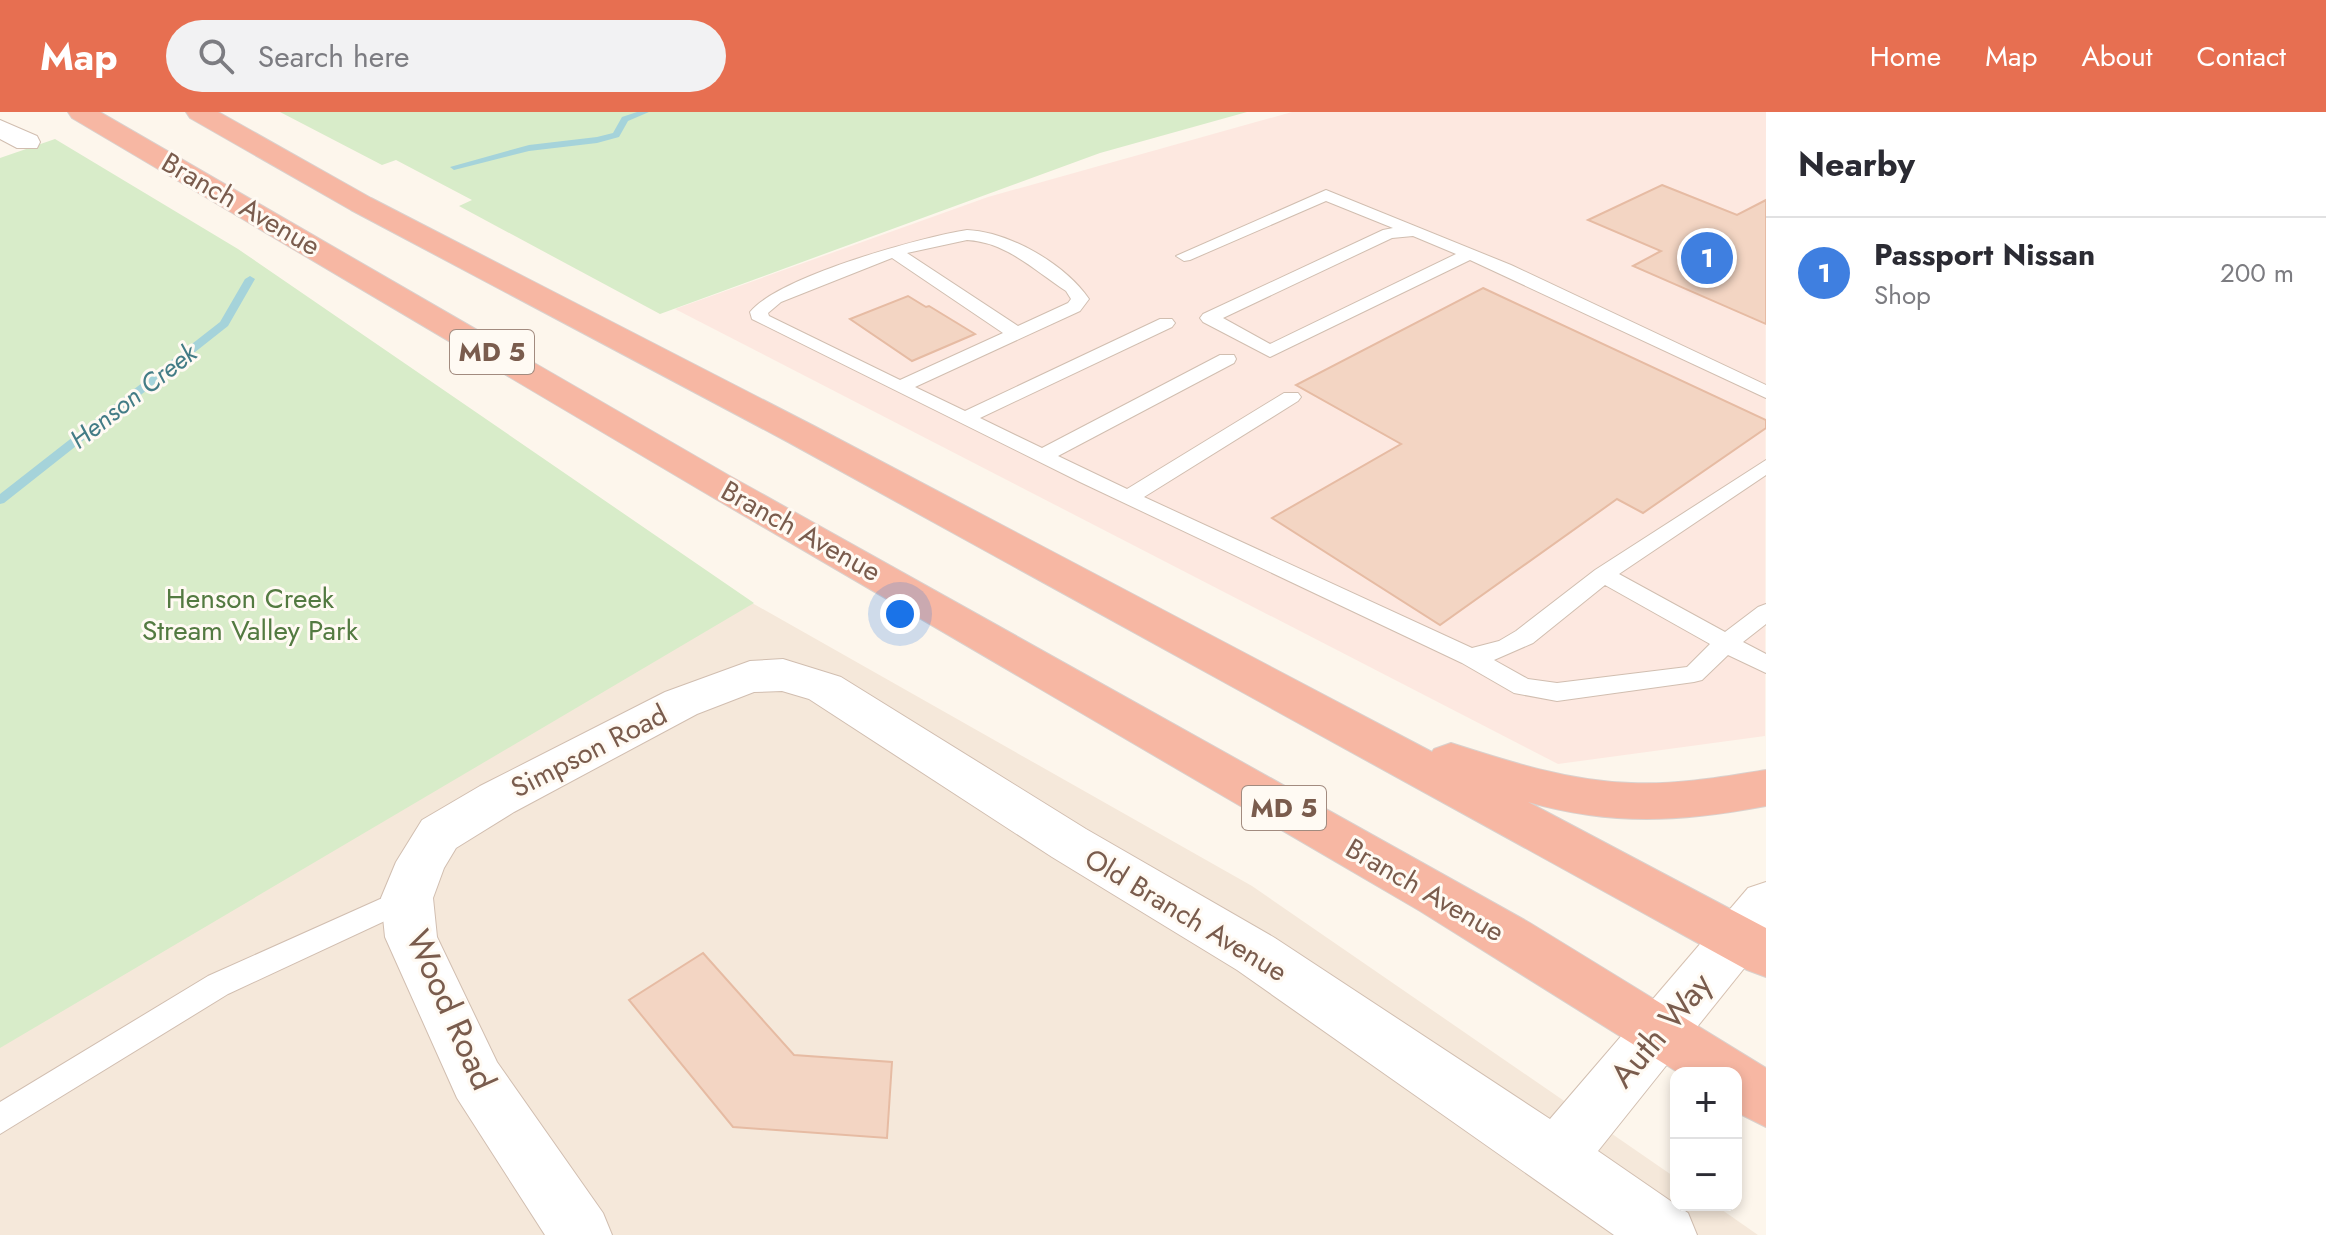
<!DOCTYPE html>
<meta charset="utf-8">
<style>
body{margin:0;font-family:Jost,sans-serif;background:#f2f2f3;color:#2b2b33}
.controls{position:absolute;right:24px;bottom:24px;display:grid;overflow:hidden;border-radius:16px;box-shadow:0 4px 12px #0003}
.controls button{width:72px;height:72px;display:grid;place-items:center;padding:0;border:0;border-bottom:2px solid #e1e1e2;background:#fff;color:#2b2b33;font:40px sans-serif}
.you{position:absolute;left:900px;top:502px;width:28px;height:28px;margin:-20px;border:6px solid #fff;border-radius:50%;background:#1a73e8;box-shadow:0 0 0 12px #1a73e833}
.badge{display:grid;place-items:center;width:52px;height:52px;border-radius:50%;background:#e76f51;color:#fff;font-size:26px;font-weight:700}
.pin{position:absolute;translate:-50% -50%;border:4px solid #fff;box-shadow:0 2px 8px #0006}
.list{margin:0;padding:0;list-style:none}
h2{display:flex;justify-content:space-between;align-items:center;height:104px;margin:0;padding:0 32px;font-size:34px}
h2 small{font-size:26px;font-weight:400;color:#7c7c81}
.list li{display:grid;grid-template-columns:52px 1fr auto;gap:24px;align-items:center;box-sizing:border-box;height:112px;padding:0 32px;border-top:2px solid #e1e1e2}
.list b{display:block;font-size:30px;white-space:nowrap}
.list p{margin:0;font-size:26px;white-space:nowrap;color:#7c7c81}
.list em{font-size:26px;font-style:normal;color:#7c7c81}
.icon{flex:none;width:44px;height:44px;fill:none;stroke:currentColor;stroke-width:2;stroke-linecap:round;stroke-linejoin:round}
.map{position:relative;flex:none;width:1766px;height:1123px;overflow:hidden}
header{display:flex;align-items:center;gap:48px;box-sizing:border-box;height:112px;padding:0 40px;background:#e76f51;color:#fff}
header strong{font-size:38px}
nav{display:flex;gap:44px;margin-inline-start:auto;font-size:28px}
.search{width:560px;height:72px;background:#f2f2f3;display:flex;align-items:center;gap:20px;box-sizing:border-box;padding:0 28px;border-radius:44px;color:#7c7c81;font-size:30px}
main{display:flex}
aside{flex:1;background:#fff}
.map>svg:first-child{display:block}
</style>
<header>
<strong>Map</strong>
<div class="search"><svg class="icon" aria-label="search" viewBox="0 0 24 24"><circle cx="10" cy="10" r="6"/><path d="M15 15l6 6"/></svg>Search here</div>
<nav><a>Home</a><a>Map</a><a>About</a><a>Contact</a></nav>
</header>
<main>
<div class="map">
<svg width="1766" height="1123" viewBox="0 0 1766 1123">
<rect width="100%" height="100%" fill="#fdf6ec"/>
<!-- residential -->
<path fill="#f5e8da" d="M745 487 1252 774 1676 1066V1093H1715L1758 1123H0V910Z"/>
<!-- commercial -->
<path fill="#fde8e0" d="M1292 0H1766L1765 624 1558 652 675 197 988 85Z"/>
<!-- green -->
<path fill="#d8ecc9" d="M280 0H1247L1100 41 660 202 459 94 472 88 396 48 382 53Z
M55 27 238 137 754 491 0 936V46Z"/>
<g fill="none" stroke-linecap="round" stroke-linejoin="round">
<!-- stream -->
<path fill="#a5d3da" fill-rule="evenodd" d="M637 0H649L628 9 619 25 597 31 529 39 454 58 450 55 529 33 597 25 613 21 622 5Z
M250 164 255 167 228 214 4 391 0 392V382L220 210 245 167Z"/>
</g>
<!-- building -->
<path fill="#f3d5c3" stroke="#e6bba3" stroke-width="2" d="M1662 73 1737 103 1766 88V212L1633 154 1661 139 1588 108Z
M1483 176 1766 308V316L1643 401 1617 387 1440 513 1272 406 1401 332 1296 273Z
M908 184 926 195 929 194 975 222 912 249 850 207Z
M703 841 794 943 892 950 887 1026 733 1015 629 888Z"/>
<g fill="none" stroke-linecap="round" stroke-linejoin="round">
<defs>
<path id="lane" d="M1326 78 1511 153 1766 273V286L1470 148 1270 245 1203 210 1200 206 1203 202 1383 118 1393 116 1326 89 1190 148 1184 149 1176 144ZM1413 124 1456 142 1270 232 1223 206 1392 126Z
M967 118C1010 120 1065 152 1089 187L1080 199 915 275 965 299 1160 207H1172L1175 211 1172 215 980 306 1042 336 1220 243H1234L1236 247 1234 251 1058 344 1127 377 1284 281H1298L1301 285 1298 289 1144 385 1472 536 1499 529 1516 519 1595 458 1766 348V363L1619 462 1725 520 1758 495 1766 492V512L1743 530 1766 542V561L1728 543 1702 568 1694 570 1557 589 1514 581 1462 551 1080 370 752 207 750 200C778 165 921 125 967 118ZM967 128C1006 130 1034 158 1066 179L1071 187 1068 191 1018 214 907 141ZM892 146 1003 221 900 268 769 204 768 201 781 190ZM1605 473 1710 532 1687 555 1557 571 1528 567 1494 548 1533 531Z
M407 775 417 778 421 786 417 794 228 882 0 1022V990L208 864Z"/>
<path id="street" d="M0 8 37 24 40 30 37 36H17L0 27Z
M783 547 841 565 1086 717 1275 826 1550 1007 1641 901 1661 893 1681 901 1689 918 1681 935 1598 1039 1688 1101 1697 1123H1614L1237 858 1052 745 809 587 782 579 754 580 697 602 514 700 456 736 444 756 433 786 437 825 497 950 603 1101 612 1123H545L457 986 385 825 381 786 396 750 422 708 480 674 665 580 750 549Z"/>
<path id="secondary" d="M1766 770V829L1681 935 1661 943 1641 935 1633 918 1641 901 1748 776Z"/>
<path id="highway" d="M68 0H100L728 363 1530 811 1766 956V1015L1736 1000V961H1679L1420 799 702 379 72 6Z
M186 0H218L371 86 814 314 1432 640 1434 637 1451 631C1510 650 1569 669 1631 671 1676 673 1722 665 1766 658V694C1681 710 1612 714 1528 690L1766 816V865L1747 858 788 330 351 98 190 6Z"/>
</defs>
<!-- lane casing -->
<use href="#lane" stroke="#d1beb0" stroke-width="2"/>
<!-- street casing -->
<use href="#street" stroke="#d1beb0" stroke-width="2"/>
<!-- secondary casing -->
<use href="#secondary" stroke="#d6c0b0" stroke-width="2"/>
<!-- highway casing -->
<use href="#highway" stroke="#dad1cd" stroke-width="2"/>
<!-- lane -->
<use href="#lane" fill="#fff" fill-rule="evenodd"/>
<!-- street -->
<use href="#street" fill="#fff" fill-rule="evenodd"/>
<!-- secondary -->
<use href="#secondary" fill="#fff" fill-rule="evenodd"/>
<!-- highway -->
<use href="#highway" fill="#f7b7a3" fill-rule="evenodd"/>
</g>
<g text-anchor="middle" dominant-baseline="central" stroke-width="6" stroke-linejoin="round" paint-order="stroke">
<!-- shield labels -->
<g fill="#fffaf3" stroke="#a28b7f" stroke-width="2">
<rect x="450" y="218" width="84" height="44" rx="6"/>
<rect x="1242" y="674" width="84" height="44" rx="6"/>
</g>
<g font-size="26" font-weight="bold" fill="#7a5c4d">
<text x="492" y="240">MD 5</text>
<text x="1284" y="696">MD 5</text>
</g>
<!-- far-water labels -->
<g font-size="26" font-style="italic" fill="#437c86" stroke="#fffaf3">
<text transform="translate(133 284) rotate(-38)">Henson Creek</text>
</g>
<!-- street labels -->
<g font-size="28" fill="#7a5c4d" stroke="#fffaf3">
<text transform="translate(241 92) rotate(30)">Branch Avenue</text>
<text transform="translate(801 419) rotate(29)">Branch Avenue</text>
<text transform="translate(589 639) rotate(-27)">Simpson Road</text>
<text transform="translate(1425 778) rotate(30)">Branch Avenue</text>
<text transform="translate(1186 803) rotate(31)">Old Branch Avenue</text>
</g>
<!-- park labels -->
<g font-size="28" fill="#537a41" stroke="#fffaf3">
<text x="250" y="486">Henson Creek<tspan x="250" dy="32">Stream Valley Park</tspan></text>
</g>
<!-- near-street labels -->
<g font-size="34" fill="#7a5c4d" stroke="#fffaf3">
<text transform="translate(451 898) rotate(66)">Wood Road</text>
<text transform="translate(1661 918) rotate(-50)">Auth Way</text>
</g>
</g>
</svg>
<div class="controls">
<button>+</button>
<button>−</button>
</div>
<div class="you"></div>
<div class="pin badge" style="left:1707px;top:146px;background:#3f7fe0">1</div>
</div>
<aside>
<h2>Nearby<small></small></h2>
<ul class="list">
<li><span class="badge" style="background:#3f7fe0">1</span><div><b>Passport Nissan</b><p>Shop</p></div><em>200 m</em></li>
</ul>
</aside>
</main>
